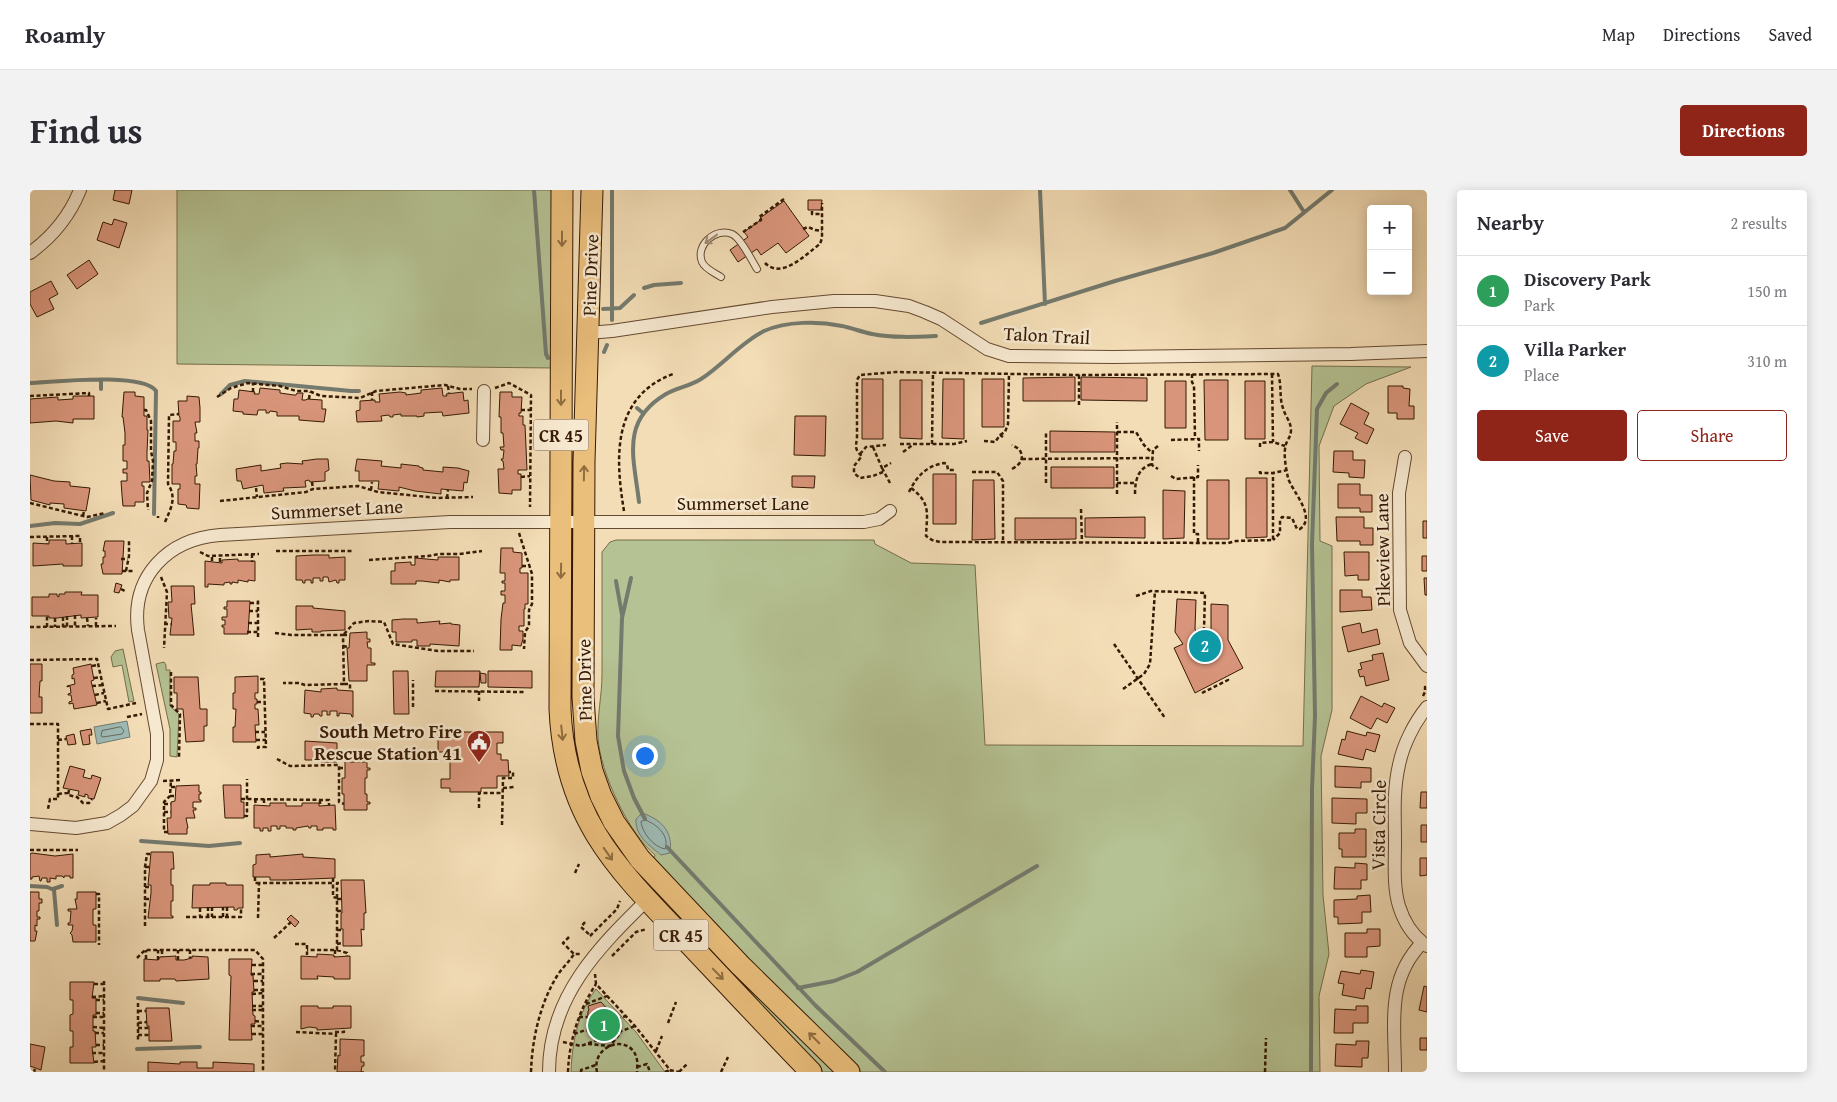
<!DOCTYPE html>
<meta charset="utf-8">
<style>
body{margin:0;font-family:"Gentium Book Plus",serif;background:#f2f2f3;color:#2b2b33}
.controls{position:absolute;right:15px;top:15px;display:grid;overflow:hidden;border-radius:5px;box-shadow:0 2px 12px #0003}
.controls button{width:45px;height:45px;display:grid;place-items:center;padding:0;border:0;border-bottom:1px solid #e1e1e2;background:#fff;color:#2b2b33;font:25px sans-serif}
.you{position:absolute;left:614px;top:565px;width:18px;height:18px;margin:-12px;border:4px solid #fff;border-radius:50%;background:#1a73e8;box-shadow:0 0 0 8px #1a73e833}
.badge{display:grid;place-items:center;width:32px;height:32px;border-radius:50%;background:#8f2418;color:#fff;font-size:16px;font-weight:700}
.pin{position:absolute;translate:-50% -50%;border:2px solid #fff;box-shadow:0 1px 5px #0006}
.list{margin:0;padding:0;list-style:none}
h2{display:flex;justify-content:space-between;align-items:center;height:65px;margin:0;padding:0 20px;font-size:21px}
h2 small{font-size:16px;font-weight:400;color:#7c7c81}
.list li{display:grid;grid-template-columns:32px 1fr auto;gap:15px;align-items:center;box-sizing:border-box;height:70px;padding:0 20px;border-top:1px solid #e1e1e2}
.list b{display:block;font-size:19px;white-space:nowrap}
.list p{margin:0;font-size:16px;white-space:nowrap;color:#7c7c81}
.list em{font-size:16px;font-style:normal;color:#7c7c81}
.actions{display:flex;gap:10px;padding:15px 20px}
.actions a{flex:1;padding:11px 0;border:1px solid #8f2418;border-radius:5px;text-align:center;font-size:18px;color:#8f2418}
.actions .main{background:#8f2418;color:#fff}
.map{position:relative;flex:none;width:1397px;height:882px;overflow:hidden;border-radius:5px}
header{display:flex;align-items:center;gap:30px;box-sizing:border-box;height:70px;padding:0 25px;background:#fff;border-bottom:1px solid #e1e1e2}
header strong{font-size:24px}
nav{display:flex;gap:28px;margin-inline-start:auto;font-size:18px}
.intro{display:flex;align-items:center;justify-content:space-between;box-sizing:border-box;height:120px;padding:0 30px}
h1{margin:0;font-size:35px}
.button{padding:12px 22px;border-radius:5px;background:#8f2418;color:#fff;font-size:18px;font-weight:700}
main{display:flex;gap:30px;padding:0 30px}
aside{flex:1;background:#fff;border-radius:5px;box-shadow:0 2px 12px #0003}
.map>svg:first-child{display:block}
</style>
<header>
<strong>Roamly</strong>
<nav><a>Map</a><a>Directions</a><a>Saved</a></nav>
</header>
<div class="intro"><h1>Find us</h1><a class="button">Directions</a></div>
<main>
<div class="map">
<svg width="1397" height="882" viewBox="0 0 1397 882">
<rect width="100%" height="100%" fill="#f3ddb6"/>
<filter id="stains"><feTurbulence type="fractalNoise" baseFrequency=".004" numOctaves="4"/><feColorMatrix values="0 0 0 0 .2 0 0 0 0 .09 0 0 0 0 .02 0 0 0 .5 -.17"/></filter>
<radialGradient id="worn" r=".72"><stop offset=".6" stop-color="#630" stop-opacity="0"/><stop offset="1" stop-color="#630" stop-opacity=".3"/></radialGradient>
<!-- green -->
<path fill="#b5c293" stroke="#766e4b" d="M147 0H524V178L147 174Z
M1282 176 1381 177 1336 194 1304 216 1289 256 1290 351 1302 356V520L1291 566 1293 705 1299 764 1289 806 1290 882H830L622 671 625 665C599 644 570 582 568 548 567 526 572 505 572 484 572 443 572 403 572 362L580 352 586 350H844L845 354 881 373 945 375 955 555 1273 556Z
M93 459 104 511 99 512 92 475 83 477 81 467 85 461Z
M134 472 136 475V480H140V516L149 524 147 567 140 566V539L126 474Z
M654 730 808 882H791L650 734Z
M566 799 606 842 635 882H541C542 853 548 822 566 799Z"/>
<!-- water -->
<path fill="#9dbab5" stroke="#747a6e" d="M97 531 100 547 67 554 64 537Z
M615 624C633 631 643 643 640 663L631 665C619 655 605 646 606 629L610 625Z"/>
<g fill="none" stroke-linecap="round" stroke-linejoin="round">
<!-- shore -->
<path stroke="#6a6a5c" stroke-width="1" d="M91 537 94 541 92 544 73 547 71 546 72 541Z
M615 630C627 634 640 646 635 659 624 657 612 643 611 632Z"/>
<!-- stream -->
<path stroke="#747a6e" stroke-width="4" d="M504 0 516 164 518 168
M1010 0 1015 114
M1260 0 1274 22
M614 98 624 95 651 93
M573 119 590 118 604 105
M582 130V0
M951 133 1085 91 1183 63 1255 38 1302 0
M574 162 577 155
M71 190V199
M0 193C24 192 112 182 126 201L124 324
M191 204 200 195 215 191 321 201H329
M607 218 613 223
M609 312C604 268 590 231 636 204 647 198 660 196 671 189 693 175 710 153 734 141 757 131 788 131 812 136 822 138 832 142 842 144 863 148 884 147 906 146
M0 336 25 333 50 334 83 323
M601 388 592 428 588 546 594 581 604 608 615 629
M586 391 592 425
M111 651 179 656 210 653
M637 657 785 815 855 882
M0 696 17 697 24 700 27 735
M23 699 32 696
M768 798 804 791 827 782 1007 676
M108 808 153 813
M107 859 170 857
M1281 882 1282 599 1285 526 1282 354 1287 219 1296 203 1307 194"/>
</g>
<!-- building -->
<path fill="#d9957b" stroke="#361903" d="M85 0H102L99 14 83 10Z
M778 10H792L791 20H778Z
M754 11 779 46 756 63 748 53 731 65 727 59 708 72 700 60 718 47 714 42 732 29 730 28Z
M84 29 97 33 89 58 67 50 73 32 82 35Z
M59 70 68 84 47 99 37 85Z
M21 91 28 104 19 109 24 119 7 127 0 114V102Z
M1045 187V211H993V188Z
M1051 187 1117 188V211L1051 210Z
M832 189H853V249H832Z
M913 189H934V249L912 248Z
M952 189H974V237H952Z
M870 190H892V249L870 248Z
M1174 190H1198V250H1175Z
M1135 191H1156V238H1135Z
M1215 191H1235V249H1215Z
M1358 196H1373V198L1380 199 1379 216H1384V229H1367V223H1358Z
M230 198 250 200V203L264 205H266L267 203H273L272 210H276L277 209 292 210V219H296L294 232 269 230V226H247V222L240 221 239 223H236V220H228L227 225 213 224V222L203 221 204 209H208L209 200 225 202 224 204H229Z
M412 198 413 206H417L416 204 433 202 434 211 438 210 439 223 413 226 412 222 394 223V226L387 227V226H371V224L363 225V227H360L359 225 351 226 352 231 327 232 326 221 330 220V211L345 210V212H350L349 204 370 202 376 203V205L391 203V200Z
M94 202H105V206L114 207V226H117V240H118L117 262V271H119L120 292H112V296H114V312H105V316H93L92 305 91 291H97V283H93V279H97V271H93V255H95V243L93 227H92Z
M470 202H482V207H492L491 223H489V226H493V235H495L497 280H488V284H491V300H482V304L469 303 468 279H474L473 271H472L471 269H473L474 260H471L470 257H474L473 243H471V227H469Z
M43 206H64V229H43V233L26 231 0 233V209L28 207V210L43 209Z
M157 206 169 207 170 218V232H165L167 243H165V251H169V258H168L167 274H166L167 286H165V294H170L169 319 157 318 156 315 148 314V299H150V294H142V274H143L144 261H146V252H143V231H150V227L149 226 148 211H157Z
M1321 213 1339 223 1334 234 1344 239 1337 254 1325 248 1328 243 1310 234Z
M765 226H796L795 266 764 265Z
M1020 241 1085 242V262H1020Z
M1304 261H1323V270H1335L1334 288 1319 287V283L1303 282Z
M287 269H298L299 280 295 282V291L280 292 279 290 275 291 276 297 253 298 254 301 234 303 233 295 213 299 211 291H207L206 279 231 275V281L251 278 250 274 257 273 273 274 272 271Z
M327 269 352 271 351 276 371 278V274L389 276V277L393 278V280L413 282V277L428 278 439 281 437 293 434 292 433 301 411 299V304L385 301 369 297V301L348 299 349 291H329V281H325Z
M1021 277H1084V298H1021Z
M903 284H926V334H903Z
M0 285 24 291 40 292V296L60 298 56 321 34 318V314L20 313V315L1 310Z
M762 286H785L784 298 762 297Z
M1216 288H1237V347L1216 348Z
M943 290H964L965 349 942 350Z
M1177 290H1199V349H1177Z
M1308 294H1330V305H1342V322H1330V318H1308Z
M1133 300 1155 301 1154 348 1133 349Z
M1115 327V348L1055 347V328Z
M1306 327H1334V338H1343V355H1330V351H1307Z
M985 328H1046V349L985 350Z
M1393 331H1397V348H1393Z
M19 350H36V354L52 353V376H33V374L3 376V353L19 354Z
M75 351H94L92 384H73L71 374H73V367H75V361H73Z
M471 358H483V362L492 363V378H490V383H498V414H495V419H494V436H489V441H493V449L491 456 482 455V460H470L471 429 473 413H475V405H471V401H475V393H472V391H475V383H470Z
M1314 362H1339V390H1328V385L1315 386Z
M283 365H299V368L315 367V390H309V393H307L306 390 299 392 298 387H293V391H290V388H283V393H281V390H275V393H273L272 390H266V366Z
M1392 366H1397V381H1392Z
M408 367H429V390H420V392L409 390V393L392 391H386V394H361V381H365V373L381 372V375H385V368L408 370Z
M208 369V371H225V391L218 390V392L208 390V393L202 392V394H200V392L194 393V395L178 394V397H175V371L192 373V370Z
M1394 388H1397V405H1395Z
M86 393 92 395 89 403 84 402Z
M141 396H164L165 414H161L164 445H140L142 428H139L138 412H142Z
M1310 400H1332V407H1341L1342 420 1310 422Z
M35 402H52L51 405H68V427L51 428V425L27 428H19V426H2V407H19V404H27V406L29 407V404H35Z
M1147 409 1166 410 1165 439 1169 450 1181 444V414L1198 415V450L1213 478 1165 503 1144 458 1153 454 1145 442Z
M197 411H220L218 444H194V437H192V435H195V430H192V427H197V419H194V417H197Z
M266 416H283V418L315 421V440L291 441V442H282V439L266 440Z
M373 429H387V433L410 431 409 434 421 433V434L430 435 429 456 400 454V456H387V450H382V452H366V442H362V430Z
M1330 433 1332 443 1347 439 1350 454 1318 462 1312 437Z
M337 442V449H340V452H337L338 458H341V473H345V475H337V491H319L317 458H319L320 443Z
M1353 463 1359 490 1336 496 1334 486 1330 487 1328 480 1332 479 1330 473 1343 470 1342 465Z
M0 474H12V491H10L9 507H12V523H0Z
M61 474 64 490 61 491 67 515 44 519 43 513 39 514V512L42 511 41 505H38V504L41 503 40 496 37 497V496L45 494 44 488 42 489V485L44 484 43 478Z
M363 481H378L379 524H364Z
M406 481H450L449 497H405Z
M458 481H502V498L458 497Z
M450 483 456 484V493H451Z
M228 486V503H225V509H227V514H225V519H228L229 535H225L226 552H203V537H205L206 519H203V503H205V487Z
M144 487H168L170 519H177V536H174V551L156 552 153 519H147V503H144Z
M307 498V500L323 501V527H322L321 524 309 523V526H307V521H300V525H297V521H292V526H290L289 524H284L283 527H281V524L274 523 275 500 291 502V499Z
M1331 506 1352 517 1354 513 1365 518 1357 533 1347 528 1341 539 1320 528Z
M61 539 62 545H59L60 554 53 555 50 541Z
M1317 541 1336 546 1337 542 1350 545 1345 562 1336 559 1333 570 1308 564 1312 549 1315 550Z
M408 542H473V553H467V564H471V570H478L479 586H467V598H451V602H420V598H411V589H420V562H408Z
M44 544 46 554 38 555 36 546Z
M275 551 307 553V572H291V570H275Z
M315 572H337V578H340V580H337V588H335V604H337V612H340V614H337V620H314V604H312V588H315Z
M40 576 55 580 53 587 61 589 62 585 71 588 64 609 58 608V605L55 604V607L48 605 49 601 33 598Z
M1305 576 1341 578V592H1331V598L1305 597Z
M169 595V602H171V604H169V610H171V612H163V618H166V620H163L165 628H156L158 638H157V644H138L137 628H141V612L145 611 146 596Z
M193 595H211V612H214V628H195Z
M1391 602H1397V618H1390Z
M1302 608 1337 609V623H1326V634L1302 633Z
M240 613H256V616H272V613H289V616L305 615 306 640H303V638H293V640H287V636H281V638H279L278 636 266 638V640H263V638H256V636H250V639H247V636H241V641H238V638H233V641H230V638H224V615L240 616Z
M1391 635H1397V652H1391Z
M1325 639H1336V667H1312V659H1309V643H1325Z
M121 662H143L144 679H141V695H143V711H141V726H143V728H118L121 703V695H118Z
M2 663 25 666 43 664V688H40V686H34V688L32 686H26V689L20 688V692H17V688H12L11 691H10L9 686 2 687V689H0V664Z
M240 664V667L273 664V667L305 669V688L256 690H240V687H223V675L226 674V665Z
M1390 668H1397V685L1390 686Z
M1325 673 1337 674V690H1331V699H1304L1305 677 1325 678Z
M311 690H334L336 723H334V740L331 739 332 756H313V739H311V723H312Z
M180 693H196V695H213V718H208L207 720H204V717L162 718 163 695H180Z
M0 702H9V709H12V713H9V721H7V727H10V729H7V736L5 735V741H7L5 751H0Z
M47 702H66V719H63V735H66V752H43L42 745 40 743 42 741 43 735H38V733H40L41 721H38V719H47L45 709H47Z
M1340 705 1341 722H1332V733L1308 734V727H1304V710L1327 709V706Z
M261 725 269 732 265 737 257 729Z
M1337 739H1350V756L1337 757V767H1315V743H1337Z
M287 764 304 765V767L320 766V789H304V787L287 786 288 789H271V766L287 767Z
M146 766V770H154L162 768V766L178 767 179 789 146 791 145 789H130V791H114V769L128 770 130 767Z
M199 769H222L221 785H223L224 802H222L223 825 225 826V834H221L222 850H199L201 786 199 785Z
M1331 780 1344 782 1341 799 1336 798 1334 809 1312 805 1314 794 1308 793 1311 781 1330 784Z
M40 792H64L62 808H66V825H63V841H65L66 857H62L64 873H40V857H43V841H40V825L43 824V810H40Z
M1394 796 1397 797V822L1389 820Z
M571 812 588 831 583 833 588 843 565 851 563 840 557 842 558 821 559 820 558 816Z
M271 816H288V818H303V816H321V838L287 840V838L279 837 271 839Z
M1326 816H1338V833H1323V843H1304L1305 819 1326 820Z
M116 818H139L142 851H119V836H117Z
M1390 848H1397V860H1390Z
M310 849 334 850V866H331V872H334V876H332L331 882H334H307L308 865 310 866Z
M1326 851H1339L1338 868H1332V877L1305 876 1306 854 1326 855Z
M0 854 15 857 11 880 0 876Z
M118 872 150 874V872H167V878H183V872L224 874V882H118Z"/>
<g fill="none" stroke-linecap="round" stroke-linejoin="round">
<defs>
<path id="lane" d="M691 87C685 83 675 79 672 72 665 55 686 37 702 44 711 48 722 71 727 79"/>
<path id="street" d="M0 63C22 47 40 25 50 0
M558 143 582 141 742 117 804 111H845L879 116 895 122 911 129 957 159 979 166 1083 167 1321 164 1397 161
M453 250 454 201
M1375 267 1369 303 1370 420 1380 453 1397 476
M1397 517C1384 533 1373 555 1369 575 1363 600 1365 627 1365 652 1365 673 1363 696 1369 716 1374 732 1384 747 1397 756
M0 634 46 638 77 633 91 625 103 616 121 591 127 570V544L108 440C101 386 138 349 190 345L420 332H834L849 329 860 321
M519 882C519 807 568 758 617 710
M1365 882C1365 834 1356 790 1392 753"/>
<path id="primary" d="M532 0 530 519C535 635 594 685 668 763 706 803 743 843 781 882
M562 0 554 272 553 507 556 551 562 581 571 606 584 632 610 669 710 775 819 882"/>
</defs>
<!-- lane casing -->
<use href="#lane" stroke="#654a30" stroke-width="8"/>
<!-- street casing -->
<use href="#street" stroke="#654a30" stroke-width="14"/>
<!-- primary casing -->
<use href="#primary" stroke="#361903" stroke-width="23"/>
<!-- path -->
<path stroke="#361903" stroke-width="2.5" stroke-dasharray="4 2.5" stroke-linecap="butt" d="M782 21V24H792
M773 39 778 37 785 40 792 41
M713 42 731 30 729 27 754 9
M735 73C752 90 776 64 790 54L792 48V13
M1162 184V192L1164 196 1165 249
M1242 184 1243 252
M1049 185V216
M418 196 419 203
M465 198 479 193 501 205 500 317
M223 202V193
M342 202V210
M0 206 59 203V206
M187 207 201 198 218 193 250 196 266 201H279L291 206 330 208 346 201 415 195 430 199H442
M279 209 280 202
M114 220H116L121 231V261L123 271 122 291 117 303 118 320
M491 220H501
M1087 242H1106L1114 255 1122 263
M970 245 975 242 978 234 979 184
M1141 250 1169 249V261
M954 251 965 252 970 245 973 247
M870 254H924L937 251
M902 254 903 182
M1128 256 1123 260 1122 275 1128 279
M843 257 852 278
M1230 257V253L1243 252 1255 256
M873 262 884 254
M830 264 836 257 856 255
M992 269 1122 268
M982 279C991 274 995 268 989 259L982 255
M1230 281V283H1243L1257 280
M853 282 843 286 830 288 824 283V276L832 266C824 259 826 257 827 247V190L830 185 866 182 1049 185 1248 184C1252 195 1249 208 1253 218 1255 226 1261 232 1261 240 1261 246 1258 249 1256 254 1253 264 1256 278 1258 288 1262 301 1287 327 1270 339H1267L1262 328 1252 327 1250 330V343L1243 350
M942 282H967L973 291V353
M1141 286 1146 289 1168 287V275
M491 287 500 286
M1164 287V344H1168V353
M282 292 283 299
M860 293 852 278 861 273
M1016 293V241
M1087 293H1105
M226 298 227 307
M881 298C901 313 897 323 896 346L902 350 910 352 1198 353 1206 351 1243 350V283
M341 300 342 292
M879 302C887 286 896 276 914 273L917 274 918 280H926
M1087 304V232
M1105 304C1105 290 1108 278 1122 274
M417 308 418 300
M190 311 276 302 283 299 328 296 348 302 408 308 443 307
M0 313 57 327 75 323
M1051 319 1052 353
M594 321C585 267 582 207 643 184
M53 326 54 321
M128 328V326
M135 332C141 318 147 308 138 294L139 225 149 224
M489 343 502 384V414L499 420V436L495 442 494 459
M42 346V354
M0 347 50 346V353
M17 347V354
M246 361H323
M170 362 178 366 229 364
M222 364V372
M91 369H98
M339 370 398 366 409 364H429L452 361
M182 371V366
M190 372V365
M492 376H500
M92 381H103
M96 381 99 366V350
M131 387 137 402 134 458
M91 399 95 401
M1106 406 1121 401 1175 403 1174 440
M220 413H228
M219 421H228
M45 425V436
M37 426V437
M33 427V437
M25 428V437
M57 428 58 436
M218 433H228
M134 434H142
M66 436V428
M0 437 86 436
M17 437V426
M217 442H228
M245 443 261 445H313L314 494 275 495 269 493H253
M314 444 324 433 339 431 354 432 363 454 408 461H444
M313 445H319
M228 447V408
M1084 454 1135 528
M313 456 319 457
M0 470 67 469 78 519 106 513
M62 476 68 475
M141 482V515L150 524 149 567
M64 488 71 487
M314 494H320V501
M62 496 73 495
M1093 499 1114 484 1120 474 1125 401
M405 501 494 502
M449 501V511
M1172 503 1198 490 1196 487
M65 505 74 503
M1393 506 1395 502V497H1397
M227 512H235
M67 513 76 511
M383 517V490
M97 527 112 524
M0 534H28V609H20L18 619
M225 542H235
M28 550 36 549
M226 550H236
M228 559V557H236L234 489H228
M247 569 260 576 309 575V612L314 614
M309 578H315
M133 591 151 590
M141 597H146
M473 598 484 597
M39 600 38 605 47 607 53 613H59L62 609
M28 604 38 603
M140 606H145
M211 609 299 610V615
M225 609 226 615
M234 609V616
M290 610V616
M134 614H141
M449 618V603H472
M134 622H141
M214 626H217V589
M472 635 473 588H483V582H479
M138 642H134V612L140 606 141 590
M0 660H48
M115 677H120
M545 683 549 674
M225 687V693H229
M303 688V693
M115 697H121
M66 704H69V755
M307 708V693H311
M115 709H120
M307 709H312
M178 717V727
M182 717V727
M197 717V727
M170 718V726
M307 721H312
M156 727H211V718
M193 727V717
M228 728 229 693H303V707L307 708V760H277
M555 732 551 737 561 746
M115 736V677L117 664H120
M307 740H313
M560 746 587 719 590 711
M539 747 533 753 544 764
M244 748 261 732
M265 754H277V765
M307 754 313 753
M132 760V767
M160 760V768
M305 760V767
M307 760 317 763V766
M582 766 606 742 617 739
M107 768 115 760H225L233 769V882
M116 769V760
M128 770V760
M148 770V760
M222 775H233
M221 784H233
M565 784 566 794 605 836 640 880 649 882
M74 791V882
M224 791H233
M64 794H74
M224 800H232
M222 804 233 803
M62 807 74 806
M66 810H74
M108 813V851
M556 814 577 806
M222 816H233
M222 820H233
M108 821H116
M66 823H74
M63 827H74
M549 827H557
M225 831 233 832
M108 833 117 832
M638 833 646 812
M572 835 576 847
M221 836H233
M63 837 74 838
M108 838H119
M266 842 306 844 305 882
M305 842H314L313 838
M65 843H74
M222 844H233
M544 844 596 826
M108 845H119
M533 852 551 856 605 836
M558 854 580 856 591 842
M66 855H74
M626 861 632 846
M62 863H74
M64 872 74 871
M607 877 617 874 620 882
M4 882 5 879
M501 882C502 849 510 814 527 786 532 778 539 772 544 764H551
M538 882C539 851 549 820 566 794
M551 882V880L566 875
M567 882C561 856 597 843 606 866 608 871 607 877 607 882
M635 882 640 880 641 882
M649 882 658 873
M691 882 698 867
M1235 882 1236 848"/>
<!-- lane -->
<use href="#lane" stroke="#f7e9d0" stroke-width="6"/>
<!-- street -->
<use href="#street" stroke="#f7e9d0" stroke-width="12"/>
<!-- primary -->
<use href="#primary" stroke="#eabe7b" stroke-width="21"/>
</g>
<!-- one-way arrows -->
<defs><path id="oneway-shaft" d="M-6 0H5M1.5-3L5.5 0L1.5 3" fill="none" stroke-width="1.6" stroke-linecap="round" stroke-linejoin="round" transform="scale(1.25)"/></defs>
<g stroke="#906c3f">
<use href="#oneway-shaft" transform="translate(532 49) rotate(90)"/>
<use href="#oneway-shaft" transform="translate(531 208) rotate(90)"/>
<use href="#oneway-shaft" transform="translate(554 283) rotate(-89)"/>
<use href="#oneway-shaft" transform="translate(531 381) rotate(91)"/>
<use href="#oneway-shaft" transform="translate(532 543) rotate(84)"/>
<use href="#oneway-shaft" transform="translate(578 664) rotate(55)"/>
<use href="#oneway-shaft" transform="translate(688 784) rotate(46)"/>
<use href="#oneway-shaft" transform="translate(784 848) rotate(-135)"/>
</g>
<use stroke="#a08b74" href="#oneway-shaft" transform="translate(681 49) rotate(144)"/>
<!-- icons -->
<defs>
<symbol id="civic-pin" viewBox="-11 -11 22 30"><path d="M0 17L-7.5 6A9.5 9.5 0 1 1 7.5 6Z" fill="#8f2418" stroke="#f7e9d0"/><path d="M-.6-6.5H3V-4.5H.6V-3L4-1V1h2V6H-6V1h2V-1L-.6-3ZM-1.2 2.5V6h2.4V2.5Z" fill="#fff"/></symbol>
</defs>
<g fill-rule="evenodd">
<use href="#civic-pin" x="435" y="538" width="28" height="38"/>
</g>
<g text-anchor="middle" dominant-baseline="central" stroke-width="5" stroke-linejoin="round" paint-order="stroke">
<!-- shield labels -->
<g fill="#f7e9d0" stroke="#705740" stroke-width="1">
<rect x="503.5" y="229.5" width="55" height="31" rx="4"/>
<rect x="623.5" y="729.5" width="55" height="31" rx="4"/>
</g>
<g font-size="18" font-weight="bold" fill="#361903">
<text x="531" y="245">CR 45</text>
<text x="651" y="745">CR 45</text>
</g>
<!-- street labels -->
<g font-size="19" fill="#361903" stroke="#f7e9d0">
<text transform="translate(560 85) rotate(-88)">Pine Drive</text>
<text transform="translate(1017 145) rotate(3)">Talon Trail</text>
<text x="713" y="313">Summerset Lane</text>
<text transform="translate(307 319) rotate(-3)">Summerset Lane</text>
<text transform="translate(1352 360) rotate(-91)">Pikeview Lane</text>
<text transform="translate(554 490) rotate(-91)">Pine Drive</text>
<text transform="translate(1348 635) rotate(-89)">Vista Circle</text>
</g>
<!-- poi labels -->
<g font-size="19" font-weight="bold" fill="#361903" stroke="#f7e9d0" text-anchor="end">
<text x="432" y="541">South Metro Fire<tspan x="432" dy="22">Rescue Station 41</tspan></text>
</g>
</g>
<rect width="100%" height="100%" filter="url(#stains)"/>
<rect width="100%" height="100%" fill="url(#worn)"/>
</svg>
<div class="controls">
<button>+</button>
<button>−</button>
</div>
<div class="you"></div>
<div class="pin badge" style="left:574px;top:835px;background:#2e9e5b">1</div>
<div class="pin badge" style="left:1175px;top:456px;background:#0f9aa8">2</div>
</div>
<aside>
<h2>Nearby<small>2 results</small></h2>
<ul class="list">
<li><span class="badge" style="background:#2e9e5b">1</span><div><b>Discovery Park</b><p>Park</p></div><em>150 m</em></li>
<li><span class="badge" style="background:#0f9aa8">2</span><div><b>Villa Parker</b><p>Place</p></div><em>310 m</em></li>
</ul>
<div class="actions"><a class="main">Save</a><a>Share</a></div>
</aside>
</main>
